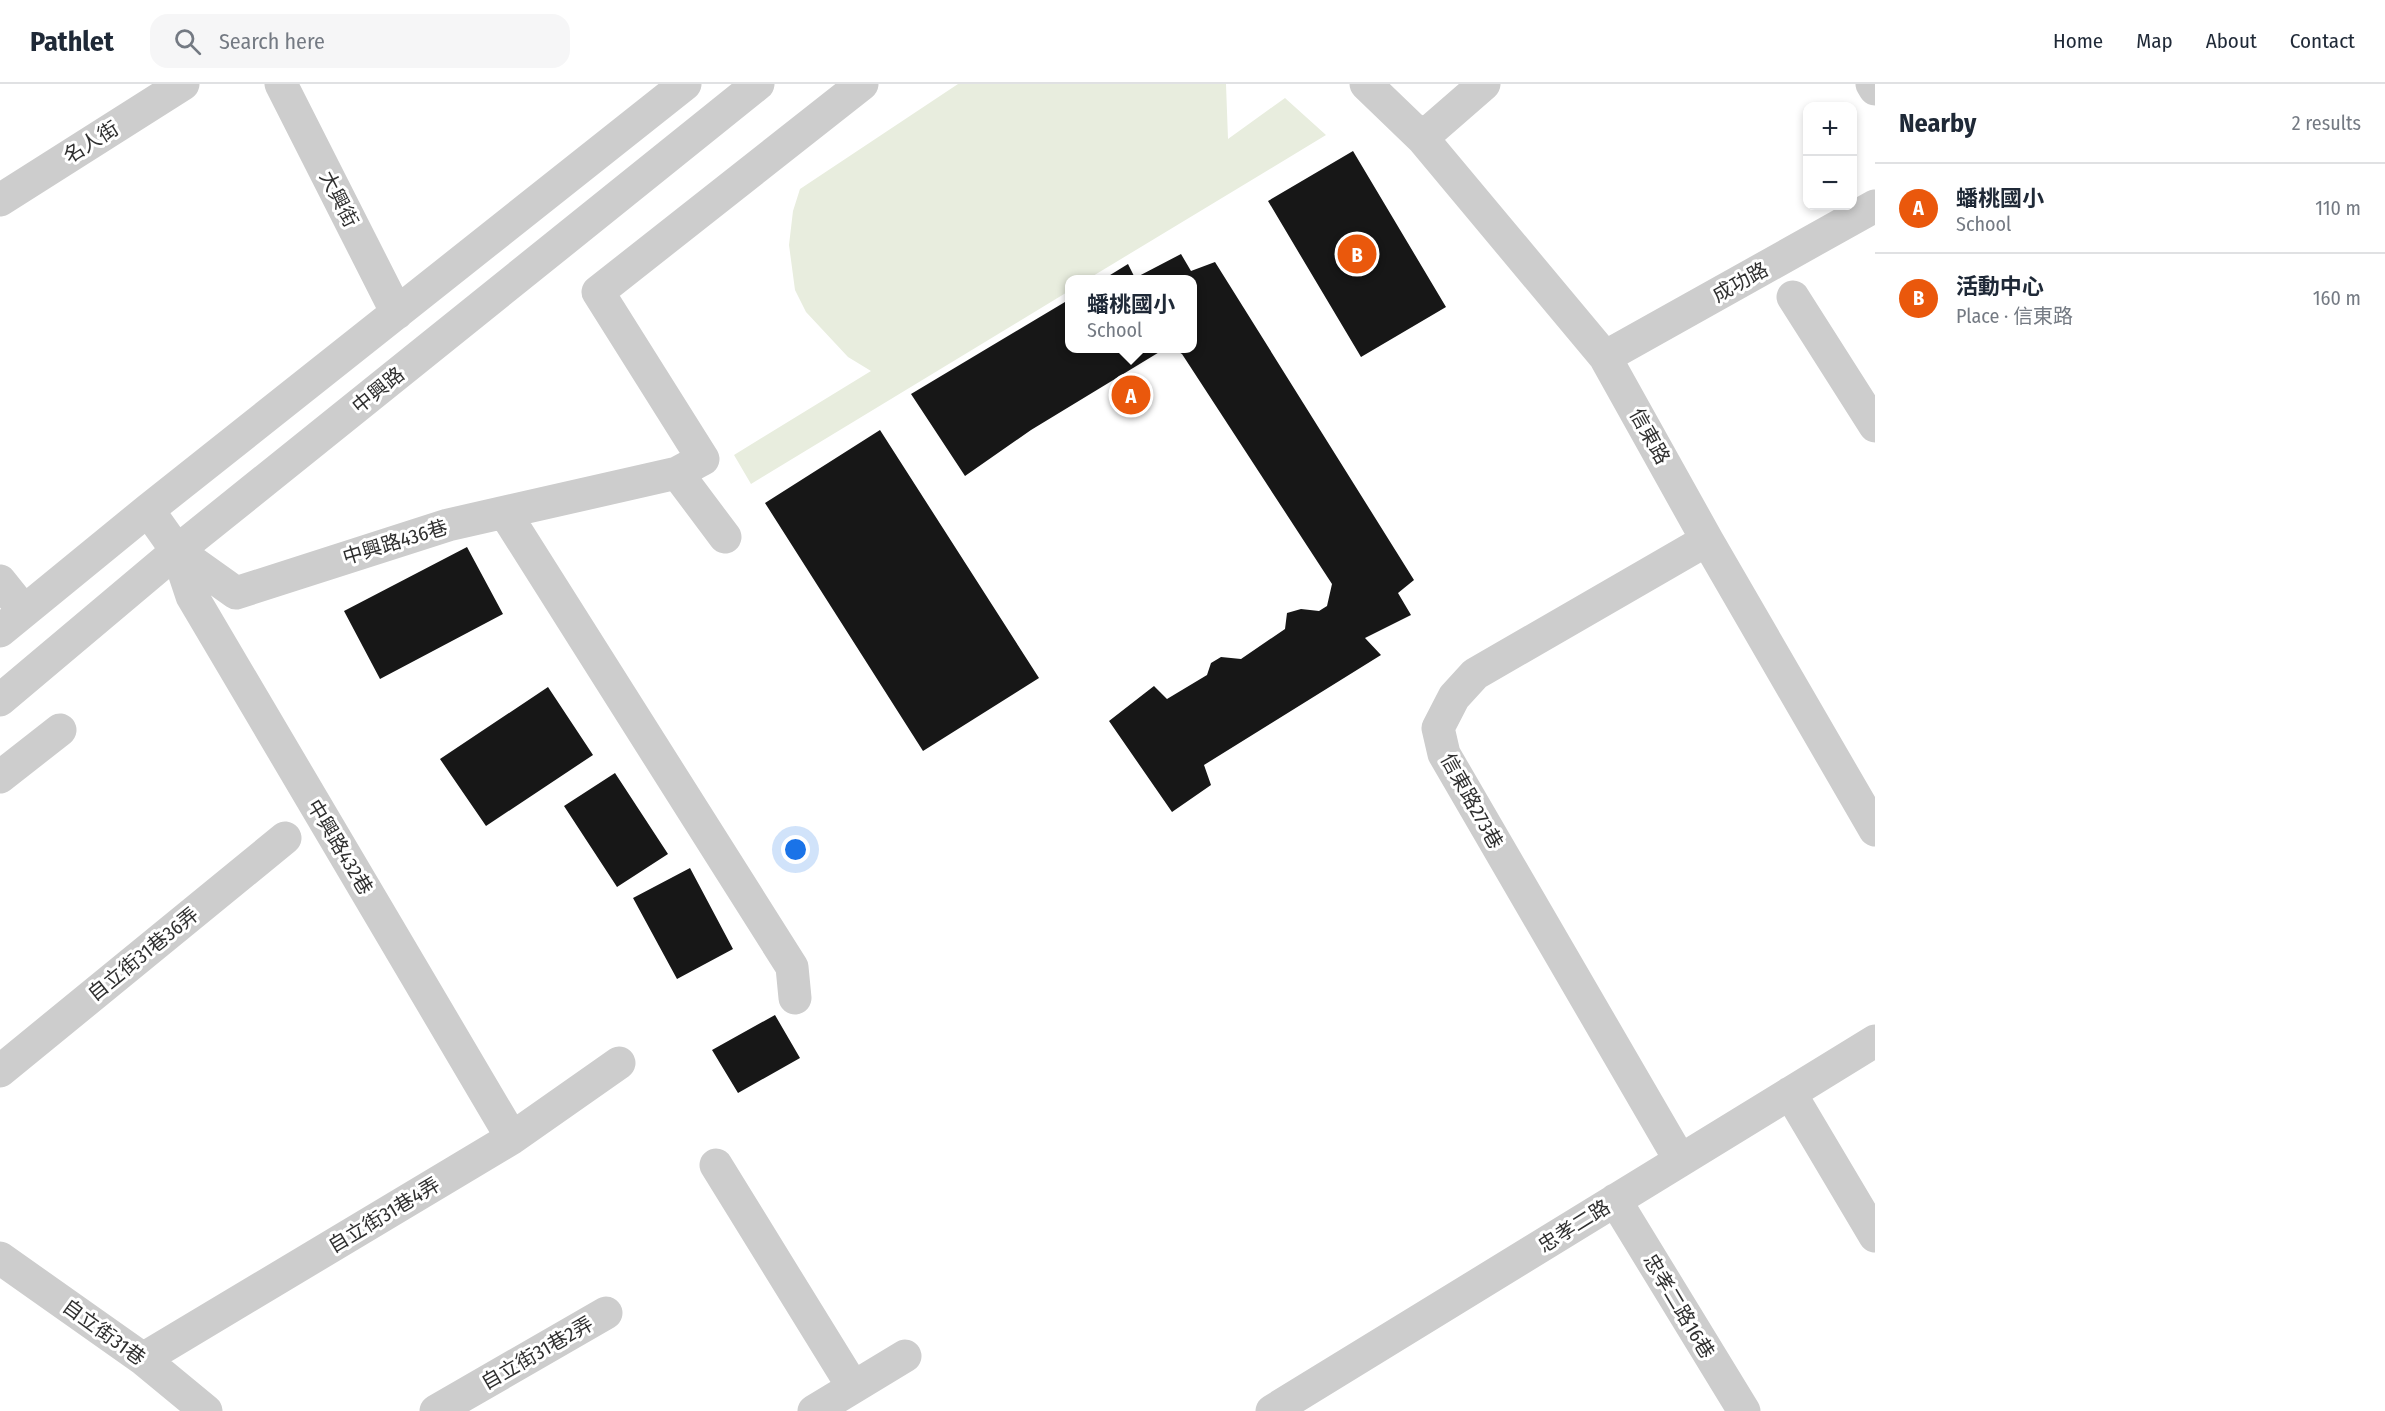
<!DOCTYPE html>
<meta charset="utf-8">
<style>
body{margin:0;font-family:"Fira Sans Condensed","Noto Sans TC",sans-serif;background:#f6f6f7;color:#1f2937}
.controls{position:absolute;right:18px;top:18px;display:grid;overflow:hidden;border-radius:12px;box-shadow:0 3px 9px #0003}
.controls button{width:54px;height:54px;display:grid;place-items:center;padding:0;border:0;border-bottom:2px solid #e0e1e3;background:#fff;color:#1f2937;font:30px sans-serif}
.you{position:absolute;left:796px;top:766px;width:21px;height:21px;margin:-15px;border:4px solid #fff;border-radius:50%;background:#1a73e8;box-shadow:0 0 0 9px #1a73e833}
.badge{display:grid;place-items:center;width:39px;height:39px;border-radius:50%;background:#ea580c;color:#fff;font-size:20px;font-weight:700}
.pin{position:absolute;translate:-50% -50%;border:3px solid #fff;box-shadow:0 2px 6px #0006}
.popup{position:absolute;left:1065px;top:191px;width:132px;height:78px;box-sizing:border-box;display:grid;place-content:center;border-radius:12px;background:#fff;filter:drop-shadow(0 2px 4px #0005);font-size:20px;white-space:nowrap;color:#747a83}
.popup b{font-size:22px;color:#1f2937}
.popup::after{content:'';position:absolute;left:50%;top:100%;margin-left:-12px;border:12px solid transparent;border-top-color:#fff}
.list{margin:0;padding:0;list-style:none}
h2{display:flex;justify-content:space-between;align-items:center;height:78px;margin:0;padding:0 24px;font-size:26px}
h2 small{font-size:20px;font-weight:400;color:#747a83}
.list li{display:grid;grid-template-columns:39px 1fr auto;gap:18px;align-items:center;box-sizing:border-box;height:90px;padding:0 24px;border-top:2px solid #e0e1e3}
.list b{display:block;font-size:22px;white-space:nowrap}
.list p{margin:0;font-size:20px;white-space:nowrap;color:#747a83}
.list em{font-size:20px;font-style:normal;color:#747a83}
.icon{flex:none;width:33px;height:33px;fill:none;stroke:currentColor;stroke-width:2;stroke-linecap:round;stroke-linejoin:round}
.map{position:relative;flex:none;width:1875px;height:1327px;overflow:hidden}
header{display:flex;align-items:center;gap:36px;box-sizing:border-box;height:84px;padding:0 30px;background:#fff;border-bottom:2px solid #e0e1e3}
header strong{font-size:28px}
nav{display:flex;gap:33px;margin-inline-start:auto;font-size:21px}
.search{width:420px;height:54px;background:#f6f6f7;display:flex;align-items:center;gap:15px;box-sizing:border-box;padding:0 21px;border-radius:18px;color:#747a83;font-size:22px}
main{display:flex}
aside{flex:1;background:#fff}
.map>svg:first-child{display:block}
</style>
<header>
<strong>Pathlet</strong>
<div class="search"><svg class="icon" aria-label="search" viewBox="0 0 24 24"><circle cx="10" cy="10" r="6"/><path d="M15 15l6 6"/></svg>Search here</div>
<nav><a>Home</a><a>Map</a><a>About</a><a>Contact</a></nav>
</header>
<main>
<div class="map">
<svg width="1875" height="1327" viewBox="0 0 1875 1327">
<rect width="100%" height="100%" fill="#fff"/>
<!-- green -->
<path fill="#e8edde" d="M958 0H1226L1228 55 1285 14 1326 51 1088 195 1070 196 1069 207 751 400 734 371 871 287 848 273 806 228 795 206 789 161 793 127 800 105Z"/>
<!-- building -->
<path fill="#171717" d="M1353 67 1446 223 1361 273 1268 117Z
M1181 170 1191 187 1215 178 1414 496 1398 509 1411 531 1365 554 1381 571 1204 681 1211 701 1172 728 1109 637 1154 602 1167 615 1207 591 1211 579 1221 573 1241 575 1285 545 1287 529 1301 525 1319 527 1327 522 1332 500 1182 270 1172 264H1192V196H1102L1128 180 1135 194Z
M1070 215V264H1166L1031 346 965 392 911 310Z
M880 346 1039 594 923 667 765 419Z
M467 463 503 530 380 595 344 527Z
M548 603 593 671 486 742 440 675Z
M615 689 668 770 617 803 564 722Z
M690 784 733 865 677 895 633 814Z
M775 931 800 974 738 1009 712 966Z"/>
<g fill="none" stroke-linecap="round" stroke-linejoin="round">
<!-- minor -->
<path stroke="#cdcdcd" stroke-width="33" d="M281 0 397 229
M1366 0 1422 54 1605 273 1707 456 1875 746
M1872 0 1875 5
M1422 54 1484 0
M0 116 183 0
M1793 213 1875 342
M1605 273 1875 122
M677 389 725 453
M148 426 177 467 236 509 448 441 677 389 703 375 598 208 862 0
M505 429 792 883 795 914
M177 467 192 512 512 1054
M0 497 24 527
M0 547 148 426 685 0
M0 616 177 467 758 0
M0 693 60 646
M0 987 285 754
M1790 1009 1875 1152
M1680 1076 1444 670 1438 644 1454 613 1475 590 1707 456
M716 1081 853 1303
M1615 1116 1744 1327
M0 1174 143 1275 206 1327
M143 1275 512 1054 619 979
M436 1327 606 1229
M814 1327 905 1272
M1272 1327 1875 957"/>
</g>
<g text-anchor="middle" dominant-baseline="central" stroke-width="6" stroke-linejoin="round" paint-order="stroke">
<!-- street labels -->
<g font-size="20" fill="#303030" stroke="#fff">
<text transform="translate(91 58) rotate(-32)">名人街</text>
<text transform="translate(339 115) rotate(63)">大興街</text>
<text transform="translate(1740 198) rotate(-29)">成功路</text>
<text transform="translate(378 306) rotate(-39)">中興路</text>
<text transform="translate(1650 352) rotate(61)">信東路</text>
<text transform="translate(395 458) rotate(-17)">中興路436巷</text>
<text transform="translate(1472 717) rotate(61)">信東路273巷</text>
<text transform="translate(340 763) rotate(59)">中興路432巷</text>
<text transform="translate(143 870) rotate(-39)">自立街31巷36弄</text>
<text transform="translate(384 1131) rotate(-31)">自立街31巷4弄</text>
<text transform="translate(1574 1142) rotate(-32)">忠孝二路</text>
<text transform="translate(1679 1222) rotate(59)">忠孝二路16巷</text>
<text transform="translate(104 1248) rotate(36)">自立街31巷</text>
<text transform="translate(537 1269) rotate(-30)">自立街31巷2弄</text>
</g>
</g>
</svg>
<div class="controls">
<button>+</button>
<button>−</button>
</div>
<div class="you"></div>
<div class="pin badge" style="left:1131px;top:311px">A</div>
<div class="popup"><b>蟠桃國小</b>School</div>
<div class="pin badge" style="left:1357px;top:170px">B</div>
</div>
<aside>
<h2>Nearby<small>2 results</small></h2>
<ul class="list">
<li><span class="badge">A</span><div><b>蟠桃國小</b><p>School</p></div><em>110 m</em></li>
<li><span class="badge">B</span><div><b>活動中心</b><p>Place · 信東路</p></div><em>160 m</em></li>
</ul>
</aside>
</main>
